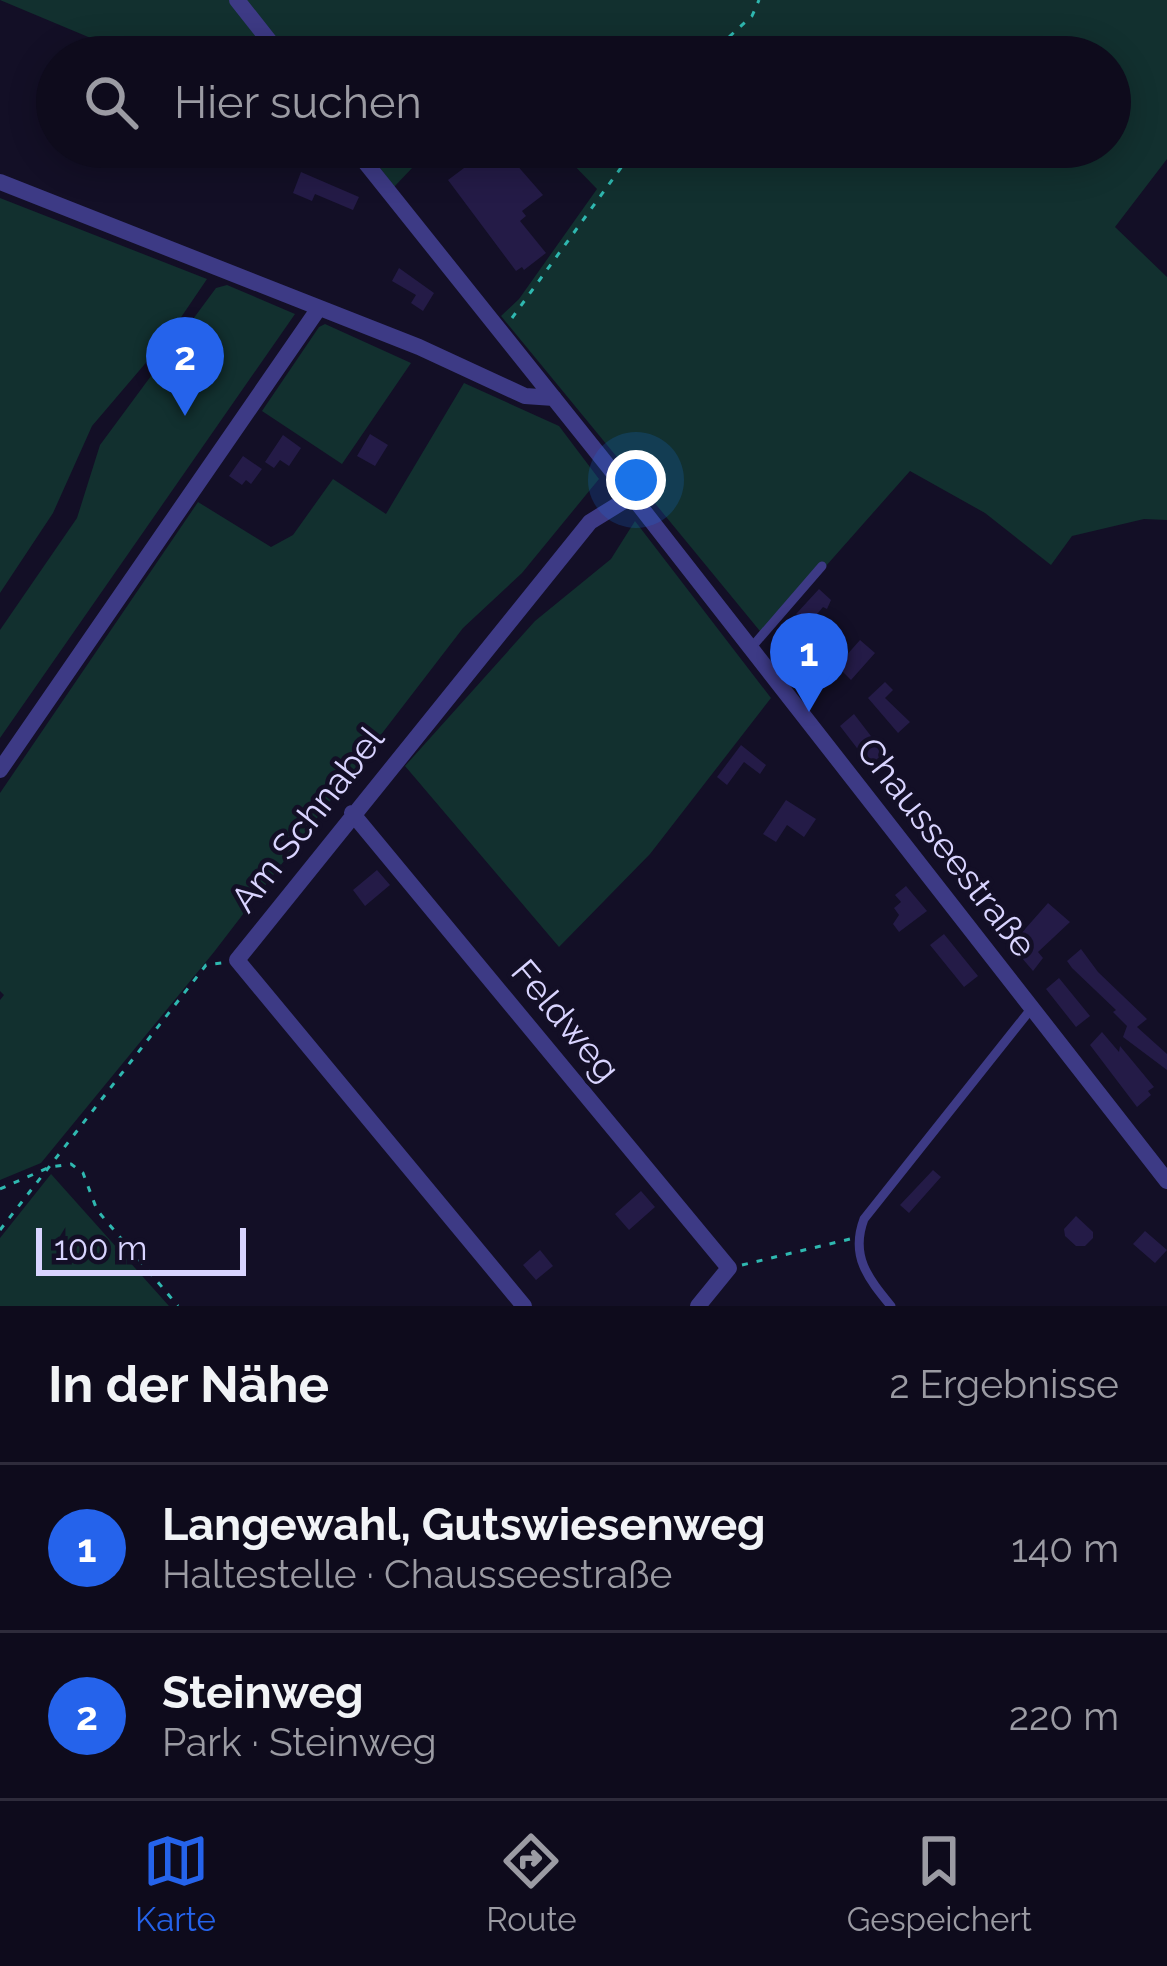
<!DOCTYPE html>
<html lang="de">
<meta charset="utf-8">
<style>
body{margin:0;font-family:Raleway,sans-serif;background:#1c1929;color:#f1f3f6}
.scale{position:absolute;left:36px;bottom:30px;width:210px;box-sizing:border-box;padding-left:12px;border:6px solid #d9d4ff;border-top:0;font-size:33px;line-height:42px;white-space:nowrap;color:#d9d4ff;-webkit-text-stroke:9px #130f26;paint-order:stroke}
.you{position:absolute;left:636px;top:480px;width:42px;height:42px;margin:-30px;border:9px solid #fff;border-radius:50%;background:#1a73e8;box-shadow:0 0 0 18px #1a73e833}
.badge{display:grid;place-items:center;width:78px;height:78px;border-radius:50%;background:#2563eb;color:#fff;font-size:39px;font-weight:700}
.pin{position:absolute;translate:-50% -99px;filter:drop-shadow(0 3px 6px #0008)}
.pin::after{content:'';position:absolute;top:63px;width:42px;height:36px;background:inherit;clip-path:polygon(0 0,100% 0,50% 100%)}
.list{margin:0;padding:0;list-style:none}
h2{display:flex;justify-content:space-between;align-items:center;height:156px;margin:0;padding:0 48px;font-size:51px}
h2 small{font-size:39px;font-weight:400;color:#9b9ba3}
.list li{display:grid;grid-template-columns:78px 1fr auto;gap:36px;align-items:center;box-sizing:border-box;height:168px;padding:0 48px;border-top:3px solid #2e2b3b}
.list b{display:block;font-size:45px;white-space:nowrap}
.list p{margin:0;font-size:39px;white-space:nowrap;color:#9b9ba3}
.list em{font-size:39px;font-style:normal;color:#9b9ba3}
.icon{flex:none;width:66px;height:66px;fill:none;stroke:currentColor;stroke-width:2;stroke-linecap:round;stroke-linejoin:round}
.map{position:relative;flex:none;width:1167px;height:1306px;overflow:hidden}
.search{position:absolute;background:#0e0b1c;box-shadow:0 6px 30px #0003;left:36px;right:36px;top:36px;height:132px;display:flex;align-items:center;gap:30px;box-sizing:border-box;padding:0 42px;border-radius:66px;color:#9b9ba3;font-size:45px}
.sheet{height:492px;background:#0e0b1c}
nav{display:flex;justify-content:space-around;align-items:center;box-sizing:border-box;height:168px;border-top:3px solid #2e2b3b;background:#0e0b1c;font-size:33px;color:#9b9ba3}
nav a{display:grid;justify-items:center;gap:6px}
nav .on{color:#2563eb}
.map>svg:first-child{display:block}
</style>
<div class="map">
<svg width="1167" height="1306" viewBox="0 0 1167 1306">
<rect width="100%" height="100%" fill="#130f26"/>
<!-- green -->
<path fill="#12302f" d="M0 0H1167V159L1115 227 1167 277V520L1144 519 1072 536 1051 565 985 513 910 471 764 636 501 316 519 299 597 189 567 158 579 147H1110V57H136Z
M365 147H432L394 187Z
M0 198 207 279 167 338 92 426 53 513 0 593Z
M227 285 295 314 0 738V630L77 518 100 445 216 288Z
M325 324 411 363 342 464 262 411 319 327Z
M464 383 559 426 599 479 522 573 463 628 214 952 41 1163 0 1180V1000L4 995 0 991V793L198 502 271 547 293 535 333 479 386 514Z
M635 521 771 698 650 854 559 947 405 766 535 621 611 559Z
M51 1174 169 1306H0V1238Z"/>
<!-- building -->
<path fill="#241b47" d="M492 147H501L543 195 522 211 526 216 520 221 546 253 524 270 522 267 516 271 448 180Z
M301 172 359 197 353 210 315 194 312 201 293 193Z
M399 268 434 293 423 311 411 303 416 295 392 281Z
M370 434 388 445 375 466 357 456Z
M283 435 301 448 289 466 280 460 274 468 265 462Z
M243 456 262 469 251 484 246 480 242 485 229 476Z
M819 589 831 600 827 609 823 607 808 625 796 614Z
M860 640 875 653 851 680 837 666Z
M885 682 893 690 885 698 910 722 898 733 868 698Z
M854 714 884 753 870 765 840 726Z
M741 745 766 765 760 774 744 762 727 785 717 777Z
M786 800 816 819 804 837 787 825 776 842 763 834Z
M377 870 390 885 365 906 353 890Z
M906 886 927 911 899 932 893 924 899 915 894 908 901 902 895 895Z
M1048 903 1070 922 1038 952 1043 958 1033 971 1011 945Z
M944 934 978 976 964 987 930 945Z
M1081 949 1098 972 1147 1019 1137 1027 1167 1054V1070L1123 1037 1127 1026 1113 1012 1116 1010 1072 968 1067 961Z
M1059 978 1090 1016 1076 1027 1046 989Z
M1102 1032 1119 1052 1120 1046 1154 1087 1148 1091 1151 1095 1137 1107 1090 1045Z
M933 1170 941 1177 909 1213 900 1205Z
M641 1191 655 1207 629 1230 615 1214Z
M1076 1216 1093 1232V1238L1085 1246H1076L1065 1236 1064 1229Z
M1145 1231 1167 1250 1155 1263 1133 1244Z
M540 1250 553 1266 536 1280 523 1265Z"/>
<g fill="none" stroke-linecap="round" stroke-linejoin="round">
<!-- path -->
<path stroke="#2fb8b0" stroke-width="3" stroke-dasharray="6 9" stroke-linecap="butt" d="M707 57 752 16 759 0
M512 318 636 147
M0 1189 50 1167 71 1164 83 1173 97 1210 178 1306
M0 1230 206 965 222 963
M742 1265 850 1239"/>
<!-- lane -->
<path stroke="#3d3a85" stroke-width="9" d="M751 648 822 566
M891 1306C868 1278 850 1256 864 1219L1031 1009"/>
<!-- street -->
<path stroke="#3d3a85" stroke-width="16" d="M237 0 282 57
M353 147 632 496 1167 1181
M0 182 419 347 525 396 554 398
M0 770 319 308
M352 813 729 1268 698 1306
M524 1306 237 960 590 522 632 496"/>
</g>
<g text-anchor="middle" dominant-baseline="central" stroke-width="9" stroke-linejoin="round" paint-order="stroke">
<!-- street labels -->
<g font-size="36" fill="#d9d4ff" stroke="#130f26">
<text transform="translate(307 819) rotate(-52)">Am Schnabel</text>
<text transform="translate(947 847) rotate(52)">Chausseestraße</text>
<text transform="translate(566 1020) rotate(50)">Feldweg</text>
</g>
</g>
</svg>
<div class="scale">100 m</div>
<div class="you"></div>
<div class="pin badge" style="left:809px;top:712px">1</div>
<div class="pin badge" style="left:185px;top:416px">2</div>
<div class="search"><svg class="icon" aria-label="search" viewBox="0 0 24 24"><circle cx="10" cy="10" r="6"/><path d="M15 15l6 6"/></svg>Hier suchen</div>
</div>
<section class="sheet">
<h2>In der Nähe<small>2 Ergebnisse</small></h2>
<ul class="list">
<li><span class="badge">1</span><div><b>Langewahl, Gutswiesenweg</b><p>Haltestelle · Chausseestraße</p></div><em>140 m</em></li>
<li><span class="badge">2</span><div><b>Steinweg</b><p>Park · Steinweg</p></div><em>220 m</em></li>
</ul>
</section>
<nav>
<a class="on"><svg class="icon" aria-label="map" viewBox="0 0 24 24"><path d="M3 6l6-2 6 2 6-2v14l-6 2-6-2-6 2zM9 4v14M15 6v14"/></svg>Karte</a>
<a><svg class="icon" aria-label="directions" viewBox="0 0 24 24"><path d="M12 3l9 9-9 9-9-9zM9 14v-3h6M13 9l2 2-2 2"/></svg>Route</a>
<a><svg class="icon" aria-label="saved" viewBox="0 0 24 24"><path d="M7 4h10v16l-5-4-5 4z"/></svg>Gespeichert</a>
</nav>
